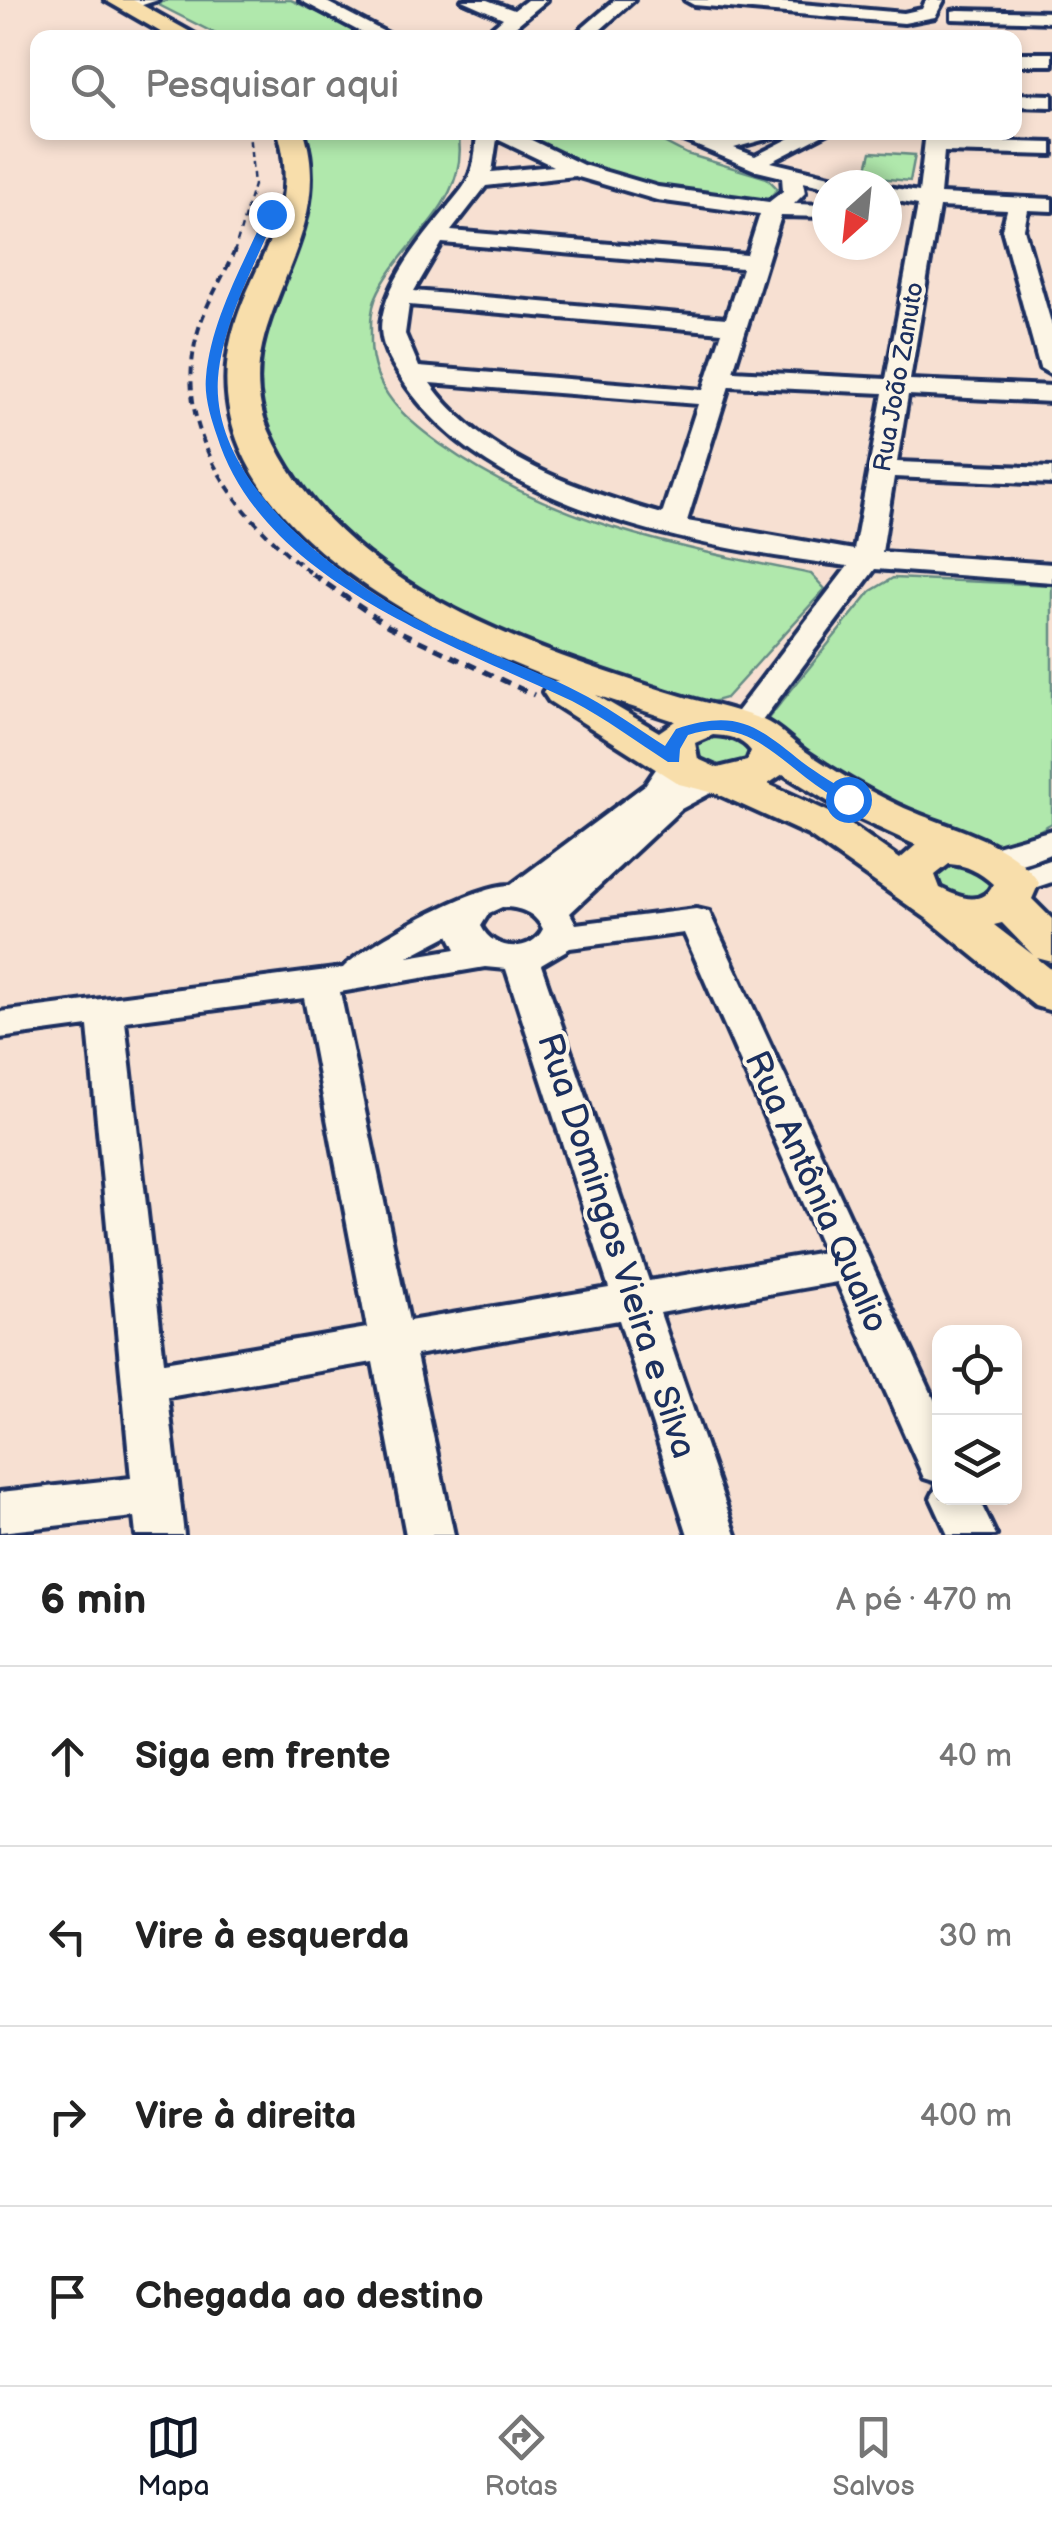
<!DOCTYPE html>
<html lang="pt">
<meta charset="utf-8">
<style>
body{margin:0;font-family:"Balsamiq Sans",sans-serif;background:#f6f6f6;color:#222}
.controls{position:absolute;right:30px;bottom:30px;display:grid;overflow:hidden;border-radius:20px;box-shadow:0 5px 15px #0003}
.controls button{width:90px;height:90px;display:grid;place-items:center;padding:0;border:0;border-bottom:2px solid #e0e0e0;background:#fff;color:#222;font:50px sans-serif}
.compass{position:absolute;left:812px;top:170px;width:90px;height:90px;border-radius:50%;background:#fff;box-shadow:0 5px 15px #0003;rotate:207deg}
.stop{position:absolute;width:30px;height:30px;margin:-22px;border:8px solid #1a73e8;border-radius:50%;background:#fff}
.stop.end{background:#1a73e8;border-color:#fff;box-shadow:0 2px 10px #0008}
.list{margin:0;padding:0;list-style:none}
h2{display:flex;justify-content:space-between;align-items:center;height:130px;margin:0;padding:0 40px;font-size:42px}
h2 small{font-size:32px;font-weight:400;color:#767676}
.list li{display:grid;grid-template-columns:65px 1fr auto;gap:30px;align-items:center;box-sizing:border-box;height:180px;padding:0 40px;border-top:2px solid #e0e0e0}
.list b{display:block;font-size:38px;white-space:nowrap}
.list em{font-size:32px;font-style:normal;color:#767676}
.icon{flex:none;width:55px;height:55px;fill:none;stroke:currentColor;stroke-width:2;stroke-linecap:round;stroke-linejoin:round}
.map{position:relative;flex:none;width:1052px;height:1535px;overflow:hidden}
.search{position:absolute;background:#fff;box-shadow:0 5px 15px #0003;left:30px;right:30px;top:30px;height:110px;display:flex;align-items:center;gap:25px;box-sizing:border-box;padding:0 35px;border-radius:20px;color:#767676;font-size:38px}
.sheet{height:850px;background:#fff}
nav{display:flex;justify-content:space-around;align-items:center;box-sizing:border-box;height:140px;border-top:2px solid #e0e0e0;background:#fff;font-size:28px;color:#767676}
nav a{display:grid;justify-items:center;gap:5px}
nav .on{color:#111827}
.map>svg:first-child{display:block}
</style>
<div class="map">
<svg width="1052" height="1535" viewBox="0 0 1052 1535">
<rect width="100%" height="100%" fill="#f7e0d2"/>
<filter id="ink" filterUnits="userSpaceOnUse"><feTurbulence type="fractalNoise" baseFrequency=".01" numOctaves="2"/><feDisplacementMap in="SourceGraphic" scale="20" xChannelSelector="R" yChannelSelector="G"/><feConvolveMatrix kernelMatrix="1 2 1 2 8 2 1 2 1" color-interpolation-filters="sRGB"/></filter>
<g filter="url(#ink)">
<!-- green -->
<path fill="#b0e8ac" stroke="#668c85" stroke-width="2.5" d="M168 0H291L372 37H222L157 4Z
M296 133H458C472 203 400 241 376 297 370 313 371 325 371 342 372 390 404 418 440 444 553 524 677 547 811 574L825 589 726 698 708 703 666 698 465 618 387 571 324 519 280 469 246 370 295 239Z
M510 133H646L687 154 767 178 778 189 767 200 709 199 587 173Z
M871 152 915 155 910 181 865 177Z
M893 578 1052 585V823C1041 829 1029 838 1017 842 949 865 834 777 778 741L767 720 871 591Z
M707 735 732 736 750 747V761L733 771 696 765 690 744Z
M950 864H962L990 878V892L973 901 940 894 934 872Z"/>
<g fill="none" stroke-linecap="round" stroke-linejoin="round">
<defs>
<path id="minor" d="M126 0H158L127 10 118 5Z
M300 0H323L396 38H372Z
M462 0H487L514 10 527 0H547L501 38H480L503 18Z
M615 0H634L591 38H571Z
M685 0H755L904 13 922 9 926 0H944L935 17 904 23 694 5Z
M958 10 1052 12V22L952 19V11Z
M1014 53H1052V65H1014Z
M1014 94 1052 95V107L1014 106Z
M477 132H515L583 165 658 187 769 202 783 191 782 177 757 171 664 132H693L714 141 751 132H791L734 148 755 156 802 132H829L771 162 851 181 854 185 827 187 803 182 805 193 794 204 827 205V217L781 216 733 371 886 379 918 205 887 199V187L919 192 926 132H946L945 140 1052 143V155L944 152 940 194 1052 199V211L1028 210 1024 229 1052 326V375L1040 368 1002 229 1007 210 939 207 910 380 1052 386V402L908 395 897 462 1052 468V484L894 477 882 552 1052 564V582L875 569 753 733H731L726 726 731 719 848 566C707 549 495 513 408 388 394 367 377 345 382 318 389 278 422 239 447 208 454 198 464 189 469 177 475 164 476 147 477 132ZM497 139 553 166 492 172ZM575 176 657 200 760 214 747 255 451 231 486 186ZM442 243 742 268 726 318 414 291ZM409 305 722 332 703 390 419 367 405 334ZM430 383 698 404 662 514C579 490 482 457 430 383ZM729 386 883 393 854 550 687 521Z
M681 757 692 760 697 767 680 783 710 770 722 773 726 780 722 787 681 809 570 913 576 924 696 909 709 912 940 1412V1483L924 1478 837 1282 660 1313 736 1535H688L619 1320 416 1355 454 1535H406L373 1362 168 1397 184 1535H136L134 1517 0 1532V1492L131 1478 88 1026 0 1038V1012L343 968C369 942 476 884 511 885L645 785 656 769ZM502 907C519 907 535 912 543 929 530 955 492 950 481 926L489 913ZM684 933 824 1252 649 1281 541 965 570 948ZM449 935 456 949 408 957 411 955ZM485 967 506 969 609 1288 409 1321 340 992ZM304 998 367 1328 164 1362 125 1021Z
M1052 830V853C1031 862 1001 872 979 867L974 859 979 851Z
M1052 859V882L1016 894 1004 891 999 883 1004 875Z
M938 1484 940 1498H978L996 1535H948L931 1498Z"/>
<path id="major" d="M105 0H133L201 38H171Z
M278 132H304C340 246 223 326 269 431 336 584 522 645 668 692 699 702 733 708 763 720 778 726 791 741 805 751 834 771 865 789 896 804 944 828 1008 837 1039 883L1032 899 1052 919V962L1037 958 1052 970V1011L1035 1006 929 920 808 835 718 794 679 784 549 701 543 692 549 683 558 681C423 631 187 515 232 335 251 260 303 217 278 132ZM596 695 675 721 659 732ZM713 735C729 736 741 738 751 751L747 761 718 768 698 759 695 743ZM783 774 847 813 916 845 900 859 840 817 768 784ZM949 864C967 865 980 872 993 884 982 908 958 897 940 888L935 875ZM1002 923 1033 955 994 925Z"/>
</defs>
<!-- minor casing -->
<use href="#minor" stroke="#1b2f5e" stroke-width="8"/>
<!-- major casing -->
<use href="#major" stroke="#1b2f5e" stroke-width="8"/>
<!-- path-far2 -->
<path stroke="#1b2f5e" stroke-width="2.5" stroke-dasharray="6 5" stroke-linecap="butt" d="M234 253 254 185 249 132"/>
<!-- path-far1 -->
<path stroke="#1b2f5e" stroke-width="4" stroke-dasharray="8 6" stroke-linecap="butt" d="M235 250C223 278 204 306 197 335 171 436 240 519 316 577"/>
<!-- path -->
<path stroke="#1b2f5e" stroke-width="5" stroke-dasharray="10 8" stroke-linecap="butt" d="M312 574 388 626 534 695"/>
<!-- minor -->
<use href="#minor" fill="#fcf5e5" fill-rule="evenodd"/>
<!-- major -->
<use href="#major" fill="#f8deab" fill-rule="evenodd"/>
</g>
</g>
<!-- route -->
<path fill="#1a73e8" d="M271 210 276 214C255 265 223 321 218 378 210 490 354 590 443 632 490 655 542 672 588 697 615 712 640 730 665 746L676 729C737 709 756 725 802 762 818 774 837 785 854 796V803C842 804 836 798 826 792 778 761 749 715 688 735L680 749 679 762H668C637 742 605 718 572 701 450 643 262 580 217 436 211 418 204 397 206 377 211 320 243 265 265 214Z"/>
<g text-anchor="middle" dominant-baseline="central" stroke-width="8" stroke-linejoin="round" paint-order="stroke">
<!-- far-street labels -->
<g font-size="25" fill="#1b2f5e" stroke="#fcf5e5">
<text transform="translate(899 377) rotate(-80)">Rua João Zanuto</text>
</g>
<!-- near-street labels -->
<g font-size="35" fill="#1b2f5e" stroke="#fcf5e5">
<text transform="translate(816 1192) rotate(66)">Rua Antônia Qualio</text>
<text transform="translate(616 1246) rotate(72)">Rua Domingos Vieira e Silva</text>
</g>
</g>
</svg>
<div class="controls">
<button><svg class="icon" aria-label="locate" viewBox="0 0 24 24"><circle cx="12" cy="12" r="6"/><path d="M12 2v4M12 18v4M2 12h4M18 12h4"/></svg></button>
<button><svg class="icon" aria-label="layers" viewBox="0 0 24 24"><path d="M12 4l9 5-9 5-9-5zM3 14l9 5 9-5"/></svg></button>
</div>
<svg class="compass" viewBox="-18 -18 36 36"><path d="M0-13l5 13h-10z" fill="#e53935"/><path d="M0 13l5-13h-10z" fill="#767676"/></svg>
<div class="stop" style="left:848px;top:799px"></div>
<div class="stop end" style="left:271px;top:214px"></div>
<div class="search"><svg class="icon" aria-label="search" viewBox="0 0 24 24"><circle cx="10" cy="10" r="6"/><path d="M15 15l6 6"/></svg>Pesquisar aqui</div>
</div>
<section class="sheet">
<h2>6 min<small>A pé · 470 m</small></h2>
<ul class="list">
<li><svg class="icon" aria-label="ahead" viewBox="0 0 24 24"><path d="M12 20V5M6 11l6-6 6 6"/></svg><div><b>Siga em frente</b></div><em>40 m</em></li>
<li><svg class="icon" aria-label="left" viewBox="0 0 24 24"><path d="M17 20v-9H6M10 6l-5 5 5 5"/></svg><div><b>Vire à esquerda</b></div><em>30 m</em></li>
<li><svg class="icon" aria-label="right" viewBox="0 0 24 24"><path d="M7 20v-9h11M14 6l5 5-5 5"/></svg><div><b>Vire à direita</b></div><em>400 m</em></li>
<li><svg class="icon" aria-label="arrive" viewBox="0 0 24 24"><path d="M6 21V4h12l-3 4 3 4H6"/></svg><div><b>Chegada ao destino</b></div></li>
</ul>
</section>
<nav>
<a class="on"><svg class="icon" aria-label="map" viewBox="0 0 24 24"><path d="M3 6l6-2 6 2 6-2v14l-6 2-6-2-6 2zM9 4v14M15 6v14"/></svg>Mapa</a>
<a><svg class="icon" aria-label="directions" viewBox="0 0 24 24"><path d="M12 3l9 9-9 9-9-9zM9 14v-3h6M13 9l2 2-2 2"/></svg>Rotas</a>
<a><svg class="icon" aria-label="saved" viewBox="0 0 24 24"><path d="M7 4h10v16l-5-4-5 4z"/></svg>Salvos</a>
</nav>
